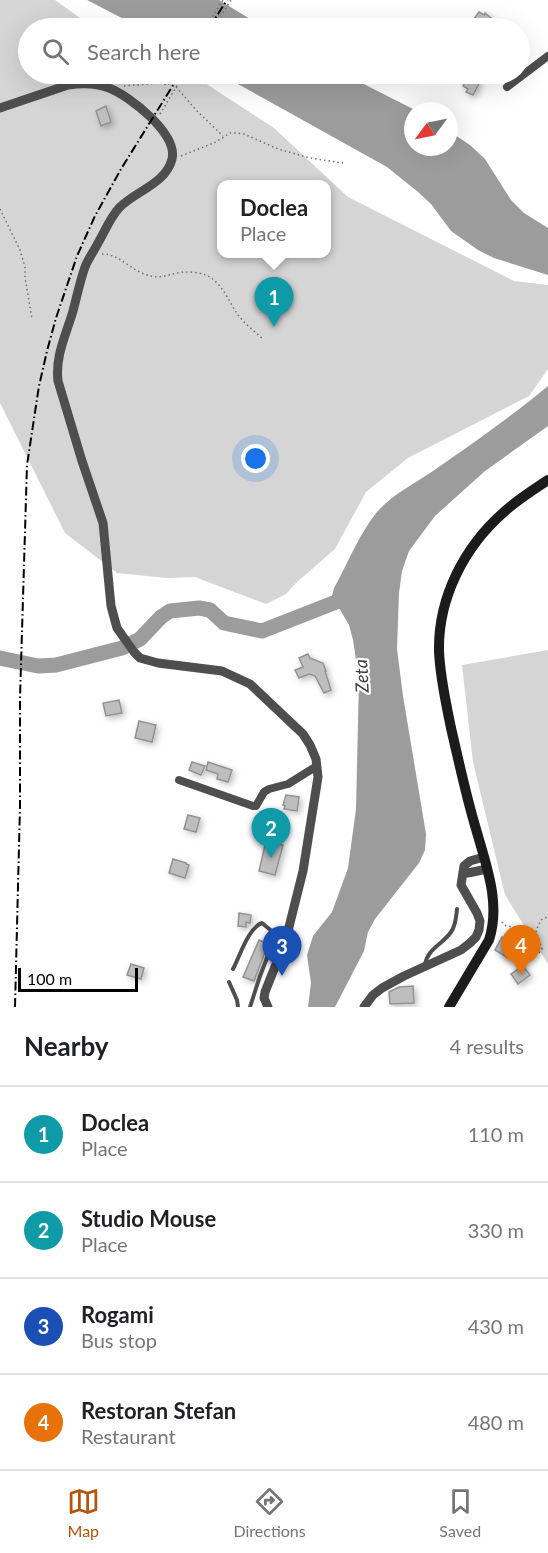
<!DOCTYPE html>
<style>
body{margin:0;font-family:Lato,sans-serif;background:#f2f2f2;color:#202124}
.compass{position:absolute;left:404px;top:102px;width:54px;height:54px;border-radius:50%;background:#fff;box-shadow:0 6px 24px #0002;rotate:237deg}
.scale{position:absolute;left:18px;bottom:15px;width:120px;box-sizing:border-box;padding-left:6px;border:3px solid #000;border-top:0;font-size:16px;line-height:21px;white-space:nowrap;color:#000;-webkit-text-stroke:4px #fff;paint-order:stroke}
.you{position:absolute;left:256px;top:459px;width:21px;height:21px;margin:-15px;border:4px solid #fff;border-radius:50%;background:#1a73e8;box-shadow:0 0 0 9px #1a73e833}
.badge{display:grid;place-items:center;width:39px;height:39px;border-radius:50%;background:#b45309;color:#fff;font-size:20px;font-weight:700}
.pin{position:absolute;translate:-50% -50px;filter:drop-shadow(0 2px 3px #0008)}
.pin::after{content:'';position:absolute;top:32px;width:21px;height:18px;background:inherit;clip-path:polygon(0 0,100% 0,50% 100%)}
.popup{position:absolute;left:217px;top:180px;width:114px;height:78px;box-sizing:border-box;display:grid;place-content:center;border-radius:12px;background:#fff;filter:drop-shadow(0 2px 4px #0005);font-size:20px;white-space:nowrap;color:#757577}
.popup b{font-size:22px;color:#202124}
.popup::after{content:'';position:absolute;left:50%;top:100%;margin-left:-12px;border:12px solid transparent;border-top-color:#fff}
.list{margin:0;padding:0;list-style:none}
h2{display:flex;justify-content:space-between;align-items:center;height:78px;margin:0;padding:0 24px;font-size:26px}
h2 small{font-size:20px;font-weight:400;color:#757577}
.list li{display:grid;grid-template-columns:39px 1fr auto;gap:18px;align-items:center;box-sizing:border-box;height:96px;padding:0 24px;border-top:2px solid #e0e0e0}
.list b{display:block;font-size:22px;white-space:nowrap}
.list p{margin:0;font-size:20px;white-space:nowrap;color:#757577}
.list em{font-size:20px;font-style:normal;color:#757577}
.icon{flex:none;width:33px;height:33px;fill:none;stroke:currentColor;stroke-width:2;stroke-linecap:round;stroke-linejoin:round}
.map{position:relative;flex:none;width:548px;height:1007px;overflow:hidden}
.search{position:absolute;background:#fff;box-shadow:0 6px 24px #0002;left:18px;right:18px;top:18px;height:66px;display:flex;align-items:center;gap:15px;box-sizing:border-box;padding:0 21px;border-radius:33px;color:#757577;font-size:22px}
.sheet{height:462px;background:#fff}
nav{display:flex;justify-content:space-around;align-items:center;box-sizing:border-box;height:84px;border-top:2px solid #e0e0e0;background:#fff;font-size:16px;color:#757577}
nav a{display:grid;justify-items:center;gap:3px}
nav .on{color:#b45309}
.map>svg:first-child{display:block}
</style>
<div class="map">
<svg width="548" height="1007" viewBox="0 0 548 1007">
<defs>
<filter id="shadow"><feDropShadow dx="2.5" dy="2.5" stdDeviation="3" flood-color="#0004"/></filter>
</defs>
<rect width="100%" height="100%" fill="#fff"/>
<!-- green -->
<path fill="#d5d5d5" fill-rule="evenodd" d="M0 0H55L94 28H28V74H191L274 128 348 197 514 281 548 285V369L529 396 408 458 366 492 335 549 296 583 286 594 266 604 195 577 167 578 117 573 65 533 0 403ZM222 184H326V254H222Z
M548 650V964L505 895 473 762 462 665Z"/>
<!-- water -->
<path fill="#9c9c9c" d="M87 0H219L265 28H141Z
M220 74H344L417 111H413V147H449V131L470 145 485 159 511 200 524 213 548 228V275L494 258 478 250 451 231 431 204 418 192 387 167Z
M548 386V426L485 471 435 516 409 551 402 571 399 593 397 649 403 696 426 834 425 850 419 863 375 919 368 932 364 951 335 1007H308L311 983 307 955 313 936 332 912 348 868 356 809 359 679 353 640 349 625 332 596 334 588C348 563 359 534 377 512 393 494 414 484 433 471 472 444 512 416 548 386Z"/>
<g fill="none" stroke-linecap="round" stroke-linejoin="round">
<!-- river -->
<path stroke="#9c9c9c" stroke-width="15" d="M0 658 38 666 56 665 122 648 140 639 161 617 170 611 199 608 210 610 224 623 262 631 354 595"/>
</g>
<!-- building -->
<path fill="#bebebe" stroke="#929292" stroke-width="1.5" filter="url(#shadow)" d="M479 12 484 15 485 13 491 18 490 19 492 21 486 28H482L478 25 477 26 471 23Z
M468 76 480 82 473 95 466 92 468 89 463 86Z
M106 106 111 122 101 126 96 111Z
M308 654 310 658 323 663 326 671H325L331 690 324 693 315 676 309 674 299 678 295 670 303 667 299 658Z
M119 700 122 713 106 716 103 703Z
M139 721 156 725 152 742 135 738Z
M192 762 205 766 201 775 189 770Z
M208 762 232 770 228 782 217 779 218 774 206 770Z
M286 795 299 797 297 811 284 809 285 806 283 805Z
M188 815 200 818 196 832 184 829Z
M266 841 283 845 275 875 259 871Z
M173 859 186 863V864L189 865 185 878 169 873Z
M239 913 251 915 250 923 246 922V927L238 926Z
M502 937 516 944 508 958 495 950Z
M259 940 268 944 254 981 243 977Z
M131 964 144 968 141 979 127 975Z
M523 966 530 975 518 984 511 974Z
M413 986 414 1003 390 1004 389 992 399 987Z"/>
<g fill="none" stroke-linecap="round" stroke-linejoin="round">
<!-- path -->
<path stroke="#707070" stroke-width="1.5" stroke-dasharray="1.5 3" stroke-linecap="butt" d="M205 28 223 0
M213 28 231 0
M124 86 159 83 168 85 176 74
M176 87 197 111 223 136
M160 114 184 74
M181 156 216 142 230 133H236L244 134 278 149 310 158 343 163
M0 209 20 250 25 267V277L32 319
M102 254C120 254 130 270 147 275 161 280 171 273 184 272 188 272 194 272 198 273 220 276 227 299 238 315 245 324 254 331 262 338
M502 922 506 926 515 927 522 945 538 954 542 949 536 931 541 920 547 917 548 915"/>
<!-- service -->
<path stroke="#4e4e4e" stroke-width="4" d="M425 965C427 949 442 945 451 932 456 925 456 917 457 909
M233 969C240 956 248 928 262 923L274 933 275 937 260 976 250 1007
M229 982 237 1000 238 1007"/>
<!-- minor -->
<path stroke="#4e4e4e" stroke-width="8" d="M507 87 548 56
M179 780 253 806H256L264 792 269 789 288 784 317 766"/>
<!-- tertiary -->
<path stroke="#4e4e4e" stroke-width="9" d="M0 108 68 85C82 83 96 83 109 88 130 96 178 134 172 159 166 184 135 191 119 208 110 218 105 231 98 243 94 251 88 259 85 267 80 281 77 296 73 311 66 335 55 356 58 381L82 461 103 523 111 606 117 628 134 652 140 658 158 663 222 671 250 684 303 734 310 745 316 759 318 777 303 871 286 939 265 992 264 998 268 1007
M463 872 468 873 487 869
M364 1007 373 995 382 988 404 976 461 950 470 943 476 937 479 930 480 921 477 913 461 885 464 866 470 861 484 857"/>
<!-- secondary -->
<path stroke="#1b1b1b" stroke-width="10" d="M449 1007 489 940C501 903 486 865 476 829 466 796 459 762 451 728 446 703 440 677 439 651 438 598 464 547 504 512 517 500 533 490 548 480"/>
<!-- rail -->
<path stroke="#000" stroke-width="2" stroke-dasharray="9 3 1.5 3" stroke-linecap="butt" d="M209 28 227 0
M15 1007 20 806V698L27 465 39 386 47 351 56 318 77 256 95 216 121 169 180 74"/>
</g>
<g text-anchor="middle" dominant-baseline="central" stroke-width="4.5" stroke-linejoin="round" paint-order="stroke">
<!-- water labels -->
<g font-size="18" font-style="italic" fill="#3d3d3d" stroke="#fff">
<text transform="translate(361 676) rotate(-93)">Zeta</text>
</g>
</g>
</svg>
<svg class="compass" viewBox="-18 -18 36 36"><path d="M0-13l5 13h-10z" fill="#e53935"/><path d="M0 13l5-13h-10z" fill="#757577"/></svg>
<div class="scale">100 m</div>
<div class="you"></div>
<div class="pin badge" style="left:274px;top:327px;background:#0f9aa8">1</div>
<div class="popup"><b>Doclea</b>Place</div>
<div class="pin badge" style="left:271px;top:858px;background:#0f9aa8">2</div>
<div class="pin badge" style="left:282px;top:976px;background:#1a4fb4">3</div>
<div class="pin badge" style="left:521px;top:975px;background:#e8710a">4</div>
<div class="search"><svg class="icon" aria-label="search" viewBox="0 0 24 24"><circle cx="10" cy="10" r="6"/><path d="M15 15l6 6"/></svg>Search here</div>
</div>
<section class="sheet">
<h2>Nearby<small>4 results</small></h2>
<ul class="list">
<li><span class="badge" style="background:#0f9aa8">1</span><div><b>Doclea</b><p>Place</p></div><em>110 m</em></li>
<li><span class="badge" style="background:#0f9aa8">2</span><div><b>Studio Mouse</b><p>Place</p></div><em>330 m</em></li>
<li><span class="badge" style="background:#1a4fb4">3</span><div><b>Rogami</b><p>Bus stop</p></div><em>430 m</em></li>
<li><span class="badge" style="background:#e8710a">4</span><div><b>Restoran Stefan</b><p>Restaurant</p></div><em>480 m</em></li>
</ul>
</section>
<nav>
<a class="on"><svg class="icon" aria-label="map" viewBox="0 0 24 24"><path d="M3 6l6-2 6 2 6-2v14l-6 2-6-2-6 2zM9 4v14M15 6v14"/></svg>Map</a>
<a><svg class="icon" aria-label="directions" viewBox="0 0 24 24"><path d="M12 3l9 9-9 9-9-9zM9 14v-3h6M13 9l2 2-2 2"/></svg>Directions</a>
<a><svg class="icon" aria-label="saved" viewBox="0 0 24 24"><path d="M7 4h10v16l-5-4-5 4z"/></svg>Saved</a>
</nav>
